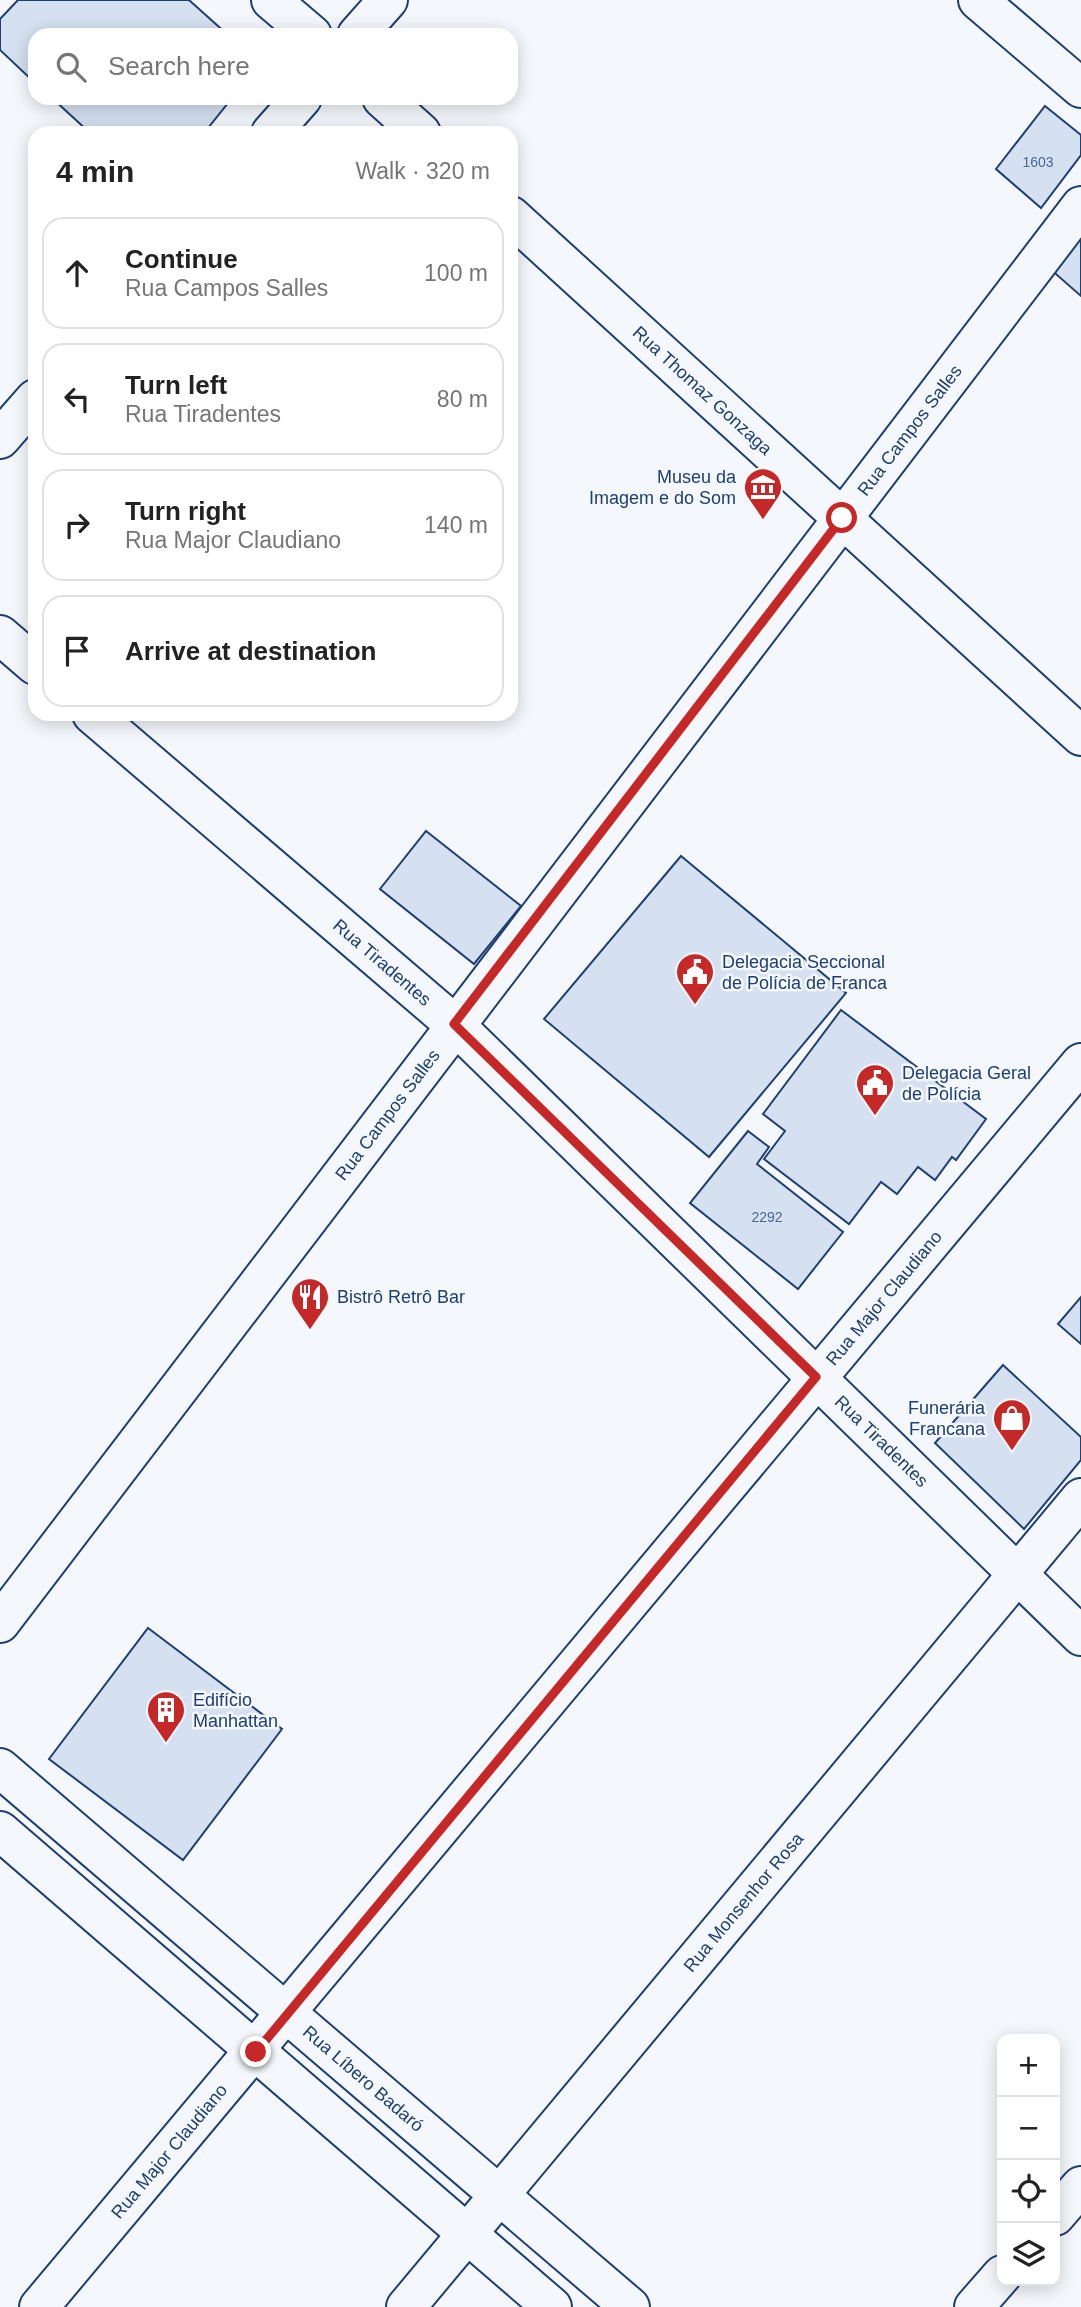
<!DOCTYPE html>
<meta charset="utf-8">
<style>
body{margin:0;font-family:Helvetica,sans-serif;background:#f6f6f6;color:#222}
.controls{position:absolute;right:21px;bottom:21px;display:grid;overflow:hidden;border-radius:14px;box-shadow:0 4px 18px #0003}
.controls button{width:63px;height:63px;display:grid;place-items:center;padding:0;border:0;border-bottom:2px solid #e0e0e0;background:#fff;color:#222;font:35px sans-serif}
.stop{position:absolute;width:21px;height:21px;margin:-16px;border:5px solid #c62828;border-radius:50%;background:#fff}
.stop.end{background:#c62828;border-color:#fff;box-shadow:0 2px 7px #0008}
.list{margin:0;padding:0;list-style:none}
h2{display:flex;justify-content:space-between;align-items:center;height:91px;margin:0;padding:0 28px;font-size:30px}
h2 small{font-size:23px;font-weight:400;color:#767676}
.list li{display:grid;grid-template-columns:46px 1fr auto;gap:21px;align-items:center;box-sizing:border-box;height:112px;margin:0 14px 14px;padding:0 14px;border:2px solid #e0e0e0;border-radius:21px}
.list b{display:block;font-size:26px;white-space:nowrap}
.list p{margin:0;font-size:23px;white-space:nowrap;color:#767676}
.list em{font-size:23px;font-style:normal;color:#767676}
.icon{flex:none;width:38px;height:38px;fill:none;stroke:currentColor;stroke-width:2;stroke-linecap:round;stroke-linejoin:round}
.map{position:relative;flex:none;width:1081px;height:2307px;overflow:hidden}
.search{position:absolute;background:#fff;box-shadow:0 4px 18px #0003;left:28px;top:28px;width:490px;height:77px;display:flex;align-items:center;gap:18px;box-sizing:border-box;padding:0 24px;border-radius:21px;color:#767676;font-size:26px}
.panel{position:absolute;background:#fff;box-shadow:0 4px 18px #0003;left:28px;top:126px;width:490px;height:595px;border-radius:21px}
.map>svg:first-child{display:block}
</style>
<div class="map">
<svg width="1081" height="2307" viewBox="0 0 1081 2307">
<rect width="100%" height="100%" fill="#f4f7fb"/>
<!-- building -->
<path fill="#d5e0f0" stroke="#1d3f73" stroke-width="2" d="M18 0H189L228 35H35V83L0 50V19Z
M52 98H232L204 133H90Z
M1045 106 1081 135V155L1041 208 996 169Z
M1081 229V296L1049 268Z
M426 831 521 906 474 964 380 889Z
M681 856 846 993 709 1157 544 1019Z
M841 1010 986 1119 956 1160 952 1157 935 1180 918 1167 897 1194 881 1182 849 1224 764 1159 785 1131 763 1114Z
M748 1131 769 1147 757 1164 843 1232 798 1289 690 1203Z
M1081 1297V1344L1058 1324Z
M1003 1365 1081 1437V1460L1024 1529 935 1443Z
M148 1628 282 1729 183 1860 49 1759Z"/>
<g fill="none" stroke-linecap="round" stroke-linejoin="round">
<defs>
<g id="minor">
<path d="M271 0 312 35"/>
<path d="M978 0 1081 88"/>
<path d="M357 35 388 0"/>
<path d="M382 98 421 133"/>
<path d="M271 133 302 98"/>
<path id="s1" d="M511 216 1081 736"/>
<path d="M0 439 35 399"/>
<path d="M0 635 35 665"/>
<path id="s2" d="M92 714 454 1024 1081 1636"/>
<path id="s3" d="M0 1623 1081 206"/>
<path id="s4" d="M0 1768 630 2307"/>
<path d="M0 1831 552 2307"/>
<path d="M1055 2216 1081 2186"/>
<path id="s5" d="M39 2307 1081 1063"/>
<path id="s6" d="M406 2307 1081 1498"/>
<path d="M974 2307 1002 2275"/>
</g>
</defs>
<!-- minor casing -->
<use href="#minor" stroke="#1d3f73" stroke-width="42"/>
<!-- minor -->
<use href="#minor" stroke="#f4f7fb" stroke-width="38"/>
</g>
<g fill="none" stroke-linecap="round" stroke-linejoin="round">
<!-- route -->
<path stroke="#c62828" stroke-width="9" d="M256 2052 816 1377 454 1024 842 518"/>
</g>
<!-- icons -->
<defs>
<symbol id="museum-pin" viewBox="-11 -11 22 30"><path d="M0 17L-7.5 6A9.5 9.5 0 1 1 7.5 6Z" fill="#c62828" stroke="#f4f7fb"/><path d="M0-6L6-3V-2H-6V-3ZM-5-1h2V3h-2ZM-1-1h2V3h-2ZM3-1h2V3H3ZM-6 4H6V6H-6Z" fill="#fff"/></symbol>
<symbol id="civic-pin" viewBox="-11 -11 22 30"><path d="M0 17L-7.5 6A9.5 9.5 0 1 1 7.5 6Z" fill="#c62828" stroke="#f4f7fb"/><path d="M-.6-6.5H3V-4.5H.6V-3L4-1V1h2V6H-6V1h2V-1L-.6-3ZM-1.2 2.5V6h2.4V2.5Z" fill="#fff"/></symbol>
<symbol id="restaurant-pin" viewBox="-11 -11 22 30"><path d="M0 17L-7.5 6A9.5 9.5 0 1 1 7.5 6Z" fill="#c62828" stroke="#f4f7fb"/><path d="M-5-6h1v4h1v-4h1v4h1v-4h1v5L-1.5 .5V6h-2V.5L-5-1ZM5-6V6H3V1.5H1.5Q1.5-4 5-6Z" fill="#fff"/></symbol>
<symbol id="shop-pin" viewBox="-11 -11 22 30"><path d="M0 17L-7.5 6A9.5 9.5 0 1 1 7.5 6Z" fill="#c62828" stroke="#f4f7fb"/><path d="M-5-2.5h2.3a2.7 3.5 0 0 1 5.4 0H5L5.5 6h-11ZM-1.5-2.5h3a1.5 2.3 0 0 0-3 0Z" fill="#fff"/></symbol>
<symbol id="building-pin" viewBox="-11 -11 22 30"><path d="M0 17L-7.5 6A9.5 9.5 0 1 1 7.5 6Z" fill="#c62828" stroke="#f4f7fb"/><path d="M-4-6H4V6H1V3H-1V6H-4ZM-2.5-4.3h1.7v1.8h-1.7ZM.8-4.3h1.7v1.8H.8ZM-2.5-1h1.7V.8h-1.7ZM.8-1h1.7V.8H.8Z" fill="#fff"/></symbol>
</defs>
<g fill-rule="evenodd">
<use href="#museum-pin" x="741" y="465" width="44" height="60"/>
<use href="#civic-pin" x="673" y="950" width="44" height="60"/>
<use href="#civic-pin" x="853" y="1061" width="44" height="60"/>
<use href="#restaurant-pin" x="288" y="1275" width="44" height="60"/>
<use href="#shop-pin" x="990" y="1396" width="44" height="60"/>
<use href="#building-pin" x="144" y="1688" width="44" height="60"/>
</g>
<g text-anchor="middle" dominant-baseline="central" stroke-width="5" stroke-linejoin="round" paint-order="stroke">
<!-- number labels -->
<g font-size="14" fill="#4b6792">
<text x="1038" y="162">1603</text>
<text x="767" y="1217">2292</text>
</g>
<!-- street labels -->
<g font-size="18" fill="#1d3f73" stroke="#f4f7fb">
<text stroke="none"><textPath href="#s1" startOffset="259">Rua Thomaz Gonzaga</textPath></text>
<text stroke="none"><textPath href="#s3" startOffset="1500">Rua Campos Salles</textPath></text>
<text stroke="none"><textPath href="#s2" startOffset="382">Rua Tiradentes</textPath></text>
<text stroke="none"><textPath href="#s3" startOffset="639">Rua Campos Salles</textPath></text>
<text stroke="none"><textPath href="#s5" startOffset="1316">Rua Major Claudiano</textPath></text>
<text stroke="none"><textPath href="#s2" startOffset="1074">Rua Tiradentes</textPath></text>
<text stroke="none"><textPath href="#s6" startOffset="527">Rua Monsenhor Rosa</textPath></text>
<text stroke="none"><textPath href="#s4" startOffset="478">Rua Líbero Badaró</textPath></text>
<text stroke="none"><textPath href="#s5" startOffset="203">Rua Major Claudiano</textPath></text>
</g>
<!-- poi labels -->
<g font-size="18" fill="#1d3f73" stroke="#f4f7fb" text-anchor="start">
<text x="736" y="477" text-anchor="end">Museu da<tspan x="736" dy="21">Imagem e do Som</tspan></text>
<text x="722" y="962">Delegacia Seccional<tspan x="722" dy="21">de Polícia de Franca</tspan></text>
<text x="902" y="1073">Delegacia Geral<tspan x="902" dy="21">de Polícia</tspan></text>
<text x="337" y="1297">Bistrô Retrô Bar</text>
<text x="985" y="1408" text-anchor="end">Funerária<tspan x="985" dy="21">Francana</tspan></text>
<text x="193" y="1700">Edifício<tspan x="193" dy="21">Manhattan</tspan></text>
</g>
</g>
</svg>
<div class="controls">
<button>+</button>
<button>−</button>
<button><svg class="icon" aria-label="locate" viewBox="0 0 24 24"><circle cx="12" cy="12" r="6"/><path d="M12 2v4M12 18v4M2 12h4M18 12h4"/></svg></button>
<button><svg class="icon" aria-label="layers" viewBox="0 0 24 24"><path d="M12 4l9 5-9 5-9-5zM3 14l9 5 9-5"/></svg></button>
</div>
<div class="stop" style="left:842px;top:518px"></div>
<div class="stop end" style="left:256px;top:2052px"></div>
<div class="search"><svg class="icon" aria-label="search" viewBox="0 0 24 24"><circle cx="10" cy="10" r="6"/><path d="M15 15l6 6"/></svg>Search here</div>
<section class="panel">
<h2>4 min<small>Walk · 320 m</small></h2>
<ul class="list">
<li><svg class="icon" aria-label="ahead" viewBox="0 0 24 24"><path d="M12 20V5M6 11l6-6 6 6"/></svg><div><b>Continue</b><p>Rua Campos Salles</p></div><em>100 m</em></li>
<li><svg class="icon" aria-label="left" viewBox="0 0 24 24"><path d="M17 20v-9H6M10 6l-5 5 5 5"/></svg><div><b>Turn left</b><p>Rua Tiradentes</p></div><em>80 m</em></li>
<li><svg class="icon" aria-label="right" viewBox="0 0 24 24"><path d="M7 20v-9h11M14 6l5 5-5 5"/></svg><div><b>Turn right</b><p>Rua Major Claudiano</p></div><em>140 m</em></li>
<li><svg class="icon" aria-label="arrive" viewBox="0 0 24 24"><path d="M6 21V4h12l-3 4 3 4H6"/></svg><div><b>Arrive at destination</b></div></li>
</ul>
</section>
</div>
